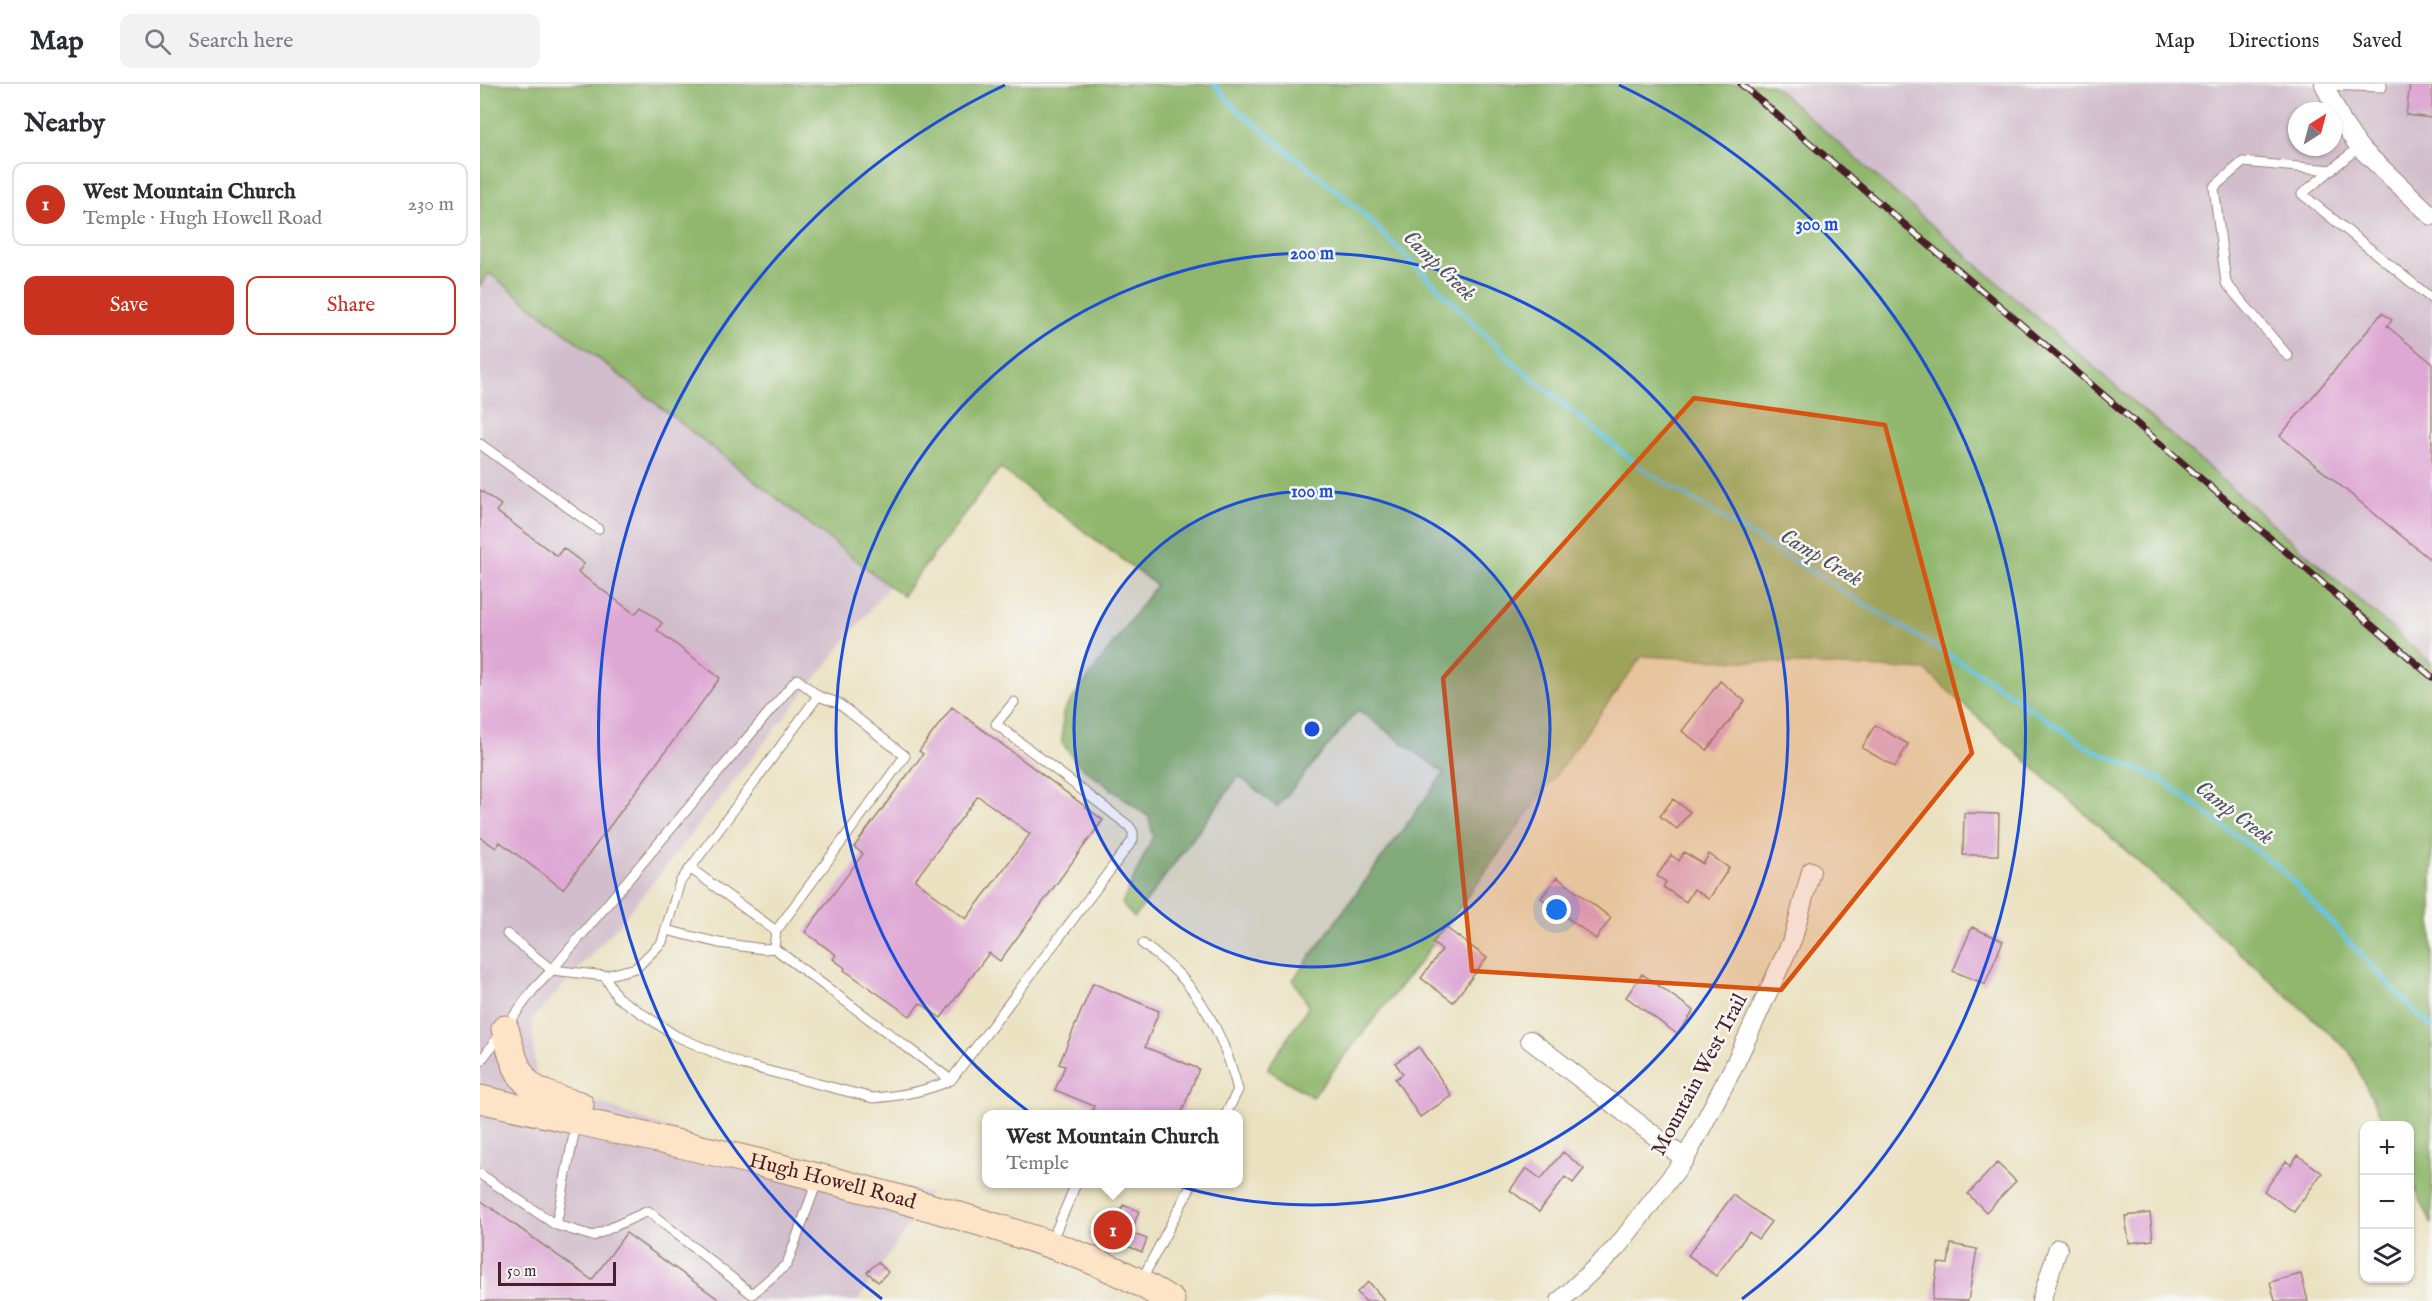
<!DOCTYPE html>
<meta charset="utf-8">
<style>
body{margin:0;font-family:"IM FELL English",serif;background:#f2f2f3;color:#2b2b33}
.controls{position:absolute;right:18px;bottom:18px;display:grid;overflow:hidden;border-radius:12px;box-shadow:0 2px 4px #0004}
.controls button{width:54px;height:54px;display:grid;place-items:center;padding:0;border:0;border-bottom:2px solid #e1e1e2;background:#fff;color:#2b2b33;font:30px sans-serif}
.compass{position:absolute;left:1808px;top:18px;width:54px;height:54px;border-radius:50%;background:#fff;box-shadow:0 2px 4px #0004;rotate:36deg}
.scale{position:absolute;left:18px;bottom:15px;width:118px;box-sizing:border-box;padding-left:6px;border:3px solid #4a1f2b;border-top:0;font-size:16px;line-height:21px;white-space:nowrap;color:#4a1f2b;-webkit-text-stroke:4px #f6f6f2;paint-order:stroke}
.you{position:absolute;left:1077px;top:826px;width:21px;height:21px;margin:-15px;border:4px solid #fff;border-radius:50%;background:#1a73e8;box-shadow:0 0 0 9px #1a73e833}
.badge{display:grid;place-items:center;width:39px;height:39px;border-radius:50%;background:#c8321e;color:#fff;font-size:20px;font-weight:700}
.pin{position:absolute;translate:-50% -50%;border:3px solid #fff;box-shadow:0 2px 6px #0006}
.popup{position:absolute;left:502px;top:1026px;width:261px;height:78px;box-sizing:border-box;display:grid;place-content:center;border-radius:12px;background:#fff;filter:drop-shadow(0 2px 4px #0005);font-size:20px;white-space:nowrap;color:#7c7c81}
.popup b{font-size:22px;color:#2b2b33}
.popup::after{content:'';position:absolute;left:50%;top:100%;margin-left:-12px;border:12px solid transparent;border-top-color:#fff}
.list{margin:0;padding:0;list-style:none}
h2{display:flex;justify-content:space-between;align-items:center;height:78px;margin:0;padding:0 24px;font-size:26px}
h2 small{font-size:20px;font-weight:400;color:#7c7c81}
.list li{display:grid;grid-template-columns:39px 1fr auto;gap:18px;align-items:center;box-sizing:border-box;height:84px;margin:0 12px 12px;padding:0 12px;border:2px solid #e1e1e2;border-radius:12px}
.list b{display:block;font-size:22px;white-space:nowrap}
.list p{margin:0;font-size:20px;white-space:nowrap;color:#7c7c81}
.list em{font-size:20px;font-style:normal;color:#7c7c81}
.actions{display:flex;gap:12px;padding:18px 24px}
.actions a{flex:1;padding:14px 0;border:2px solid #c8321e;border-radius:12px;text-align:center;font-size:21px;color:#c8321e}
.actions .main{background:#c8321e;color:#fff}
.icon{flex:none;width:33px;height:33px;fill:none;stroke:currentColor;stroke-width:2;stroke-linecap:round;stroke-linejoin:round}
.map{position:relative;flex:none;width:1952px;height:1217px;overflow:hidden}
header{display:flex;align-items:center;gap:36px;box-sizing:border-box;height:84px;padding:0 30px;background:#fff;border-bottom:2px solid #e1e1e2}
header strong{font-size:28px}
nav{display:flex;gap:33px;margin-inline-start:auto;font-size:21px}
.search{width:420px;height:54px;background:#f2f2f3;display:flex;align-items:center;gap:15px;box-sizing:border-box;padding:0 21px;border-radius:12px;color:#7c7c81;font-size:22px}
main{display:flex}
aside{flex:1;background:#fff}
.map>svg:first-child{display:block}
</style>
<header>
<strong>Map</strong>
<div class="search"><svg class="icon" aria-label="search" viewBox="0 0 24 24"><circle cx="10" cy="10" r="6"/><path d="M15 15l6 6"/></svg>Search here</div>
<nav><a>Map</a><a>Directions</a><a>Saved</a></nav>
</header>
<main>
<aside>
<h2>Nearby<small></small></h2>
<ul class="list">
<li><span class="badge">1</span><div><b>West Mountain Church</b><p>Temple · Hugh Howell Road</p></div><em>230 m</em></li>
</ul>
<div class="actions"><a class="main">Save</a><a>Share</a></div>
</aside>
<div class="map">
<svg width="1952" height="1217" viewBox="0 0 1952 1217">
<rect width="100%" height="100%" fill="#f6f6f2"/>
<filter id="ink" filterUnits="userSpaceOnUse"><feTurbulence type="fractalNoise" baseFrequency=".0167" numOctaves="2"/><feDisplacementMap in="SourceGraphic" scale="12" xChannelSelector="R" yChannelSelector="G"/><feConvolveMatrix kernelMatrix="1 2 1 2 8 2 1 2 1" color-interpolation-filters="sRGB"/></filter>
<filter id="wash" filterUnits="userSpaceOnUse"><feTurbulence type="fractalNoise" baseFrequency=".008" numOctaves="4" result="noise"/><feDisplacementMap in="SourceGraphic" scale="24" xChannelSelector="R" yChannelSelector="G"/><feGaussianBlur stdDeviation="1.35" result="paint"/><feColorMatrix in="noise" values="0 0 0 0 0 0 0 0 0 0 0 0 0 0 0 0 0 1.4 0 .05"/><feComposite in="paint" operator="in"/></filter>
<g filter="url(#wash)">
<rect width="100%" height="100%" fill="#eae1c0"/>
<!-- industrial -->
<path fill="#d1bdcc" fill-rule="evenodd" d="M1291 0H1952V580ZM1817 27H1853V63H1817Z
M9 188 409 502 143 836 52 935 56 995 238 1064 450 1109 378 1217H0V202Z"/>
<!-- forest -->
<path fill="#90b76d" stroke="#6d6b4c" stroke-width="1.5" d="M0 0H1291L1952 580V1141L1930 1094V1042L1905 1041 1869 967 1445 586 1162 572 942 875 832 1013 787 985 829 922 813 896 964 689 878 626 797 723 759 692 654 834 642 820 673 752 669 733 599 681 582 659 583 628 676 501 520 384 423 511 409 502 9 189 0 202Z"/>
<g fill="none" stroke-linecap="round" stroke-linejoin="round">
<!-- stream -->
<path stroke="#65c5e3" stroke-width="4.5" d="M734 0 754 23 875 122 1036 281 1164 386 1508 595 1607 663 1682 696 1803 787 1934 927 1952 943"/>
</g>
<g id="blocks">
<!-- building -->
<path fill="#dea8d5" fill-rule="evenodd" d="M1930 0H1952V34L1926 31Z
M1902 229 1912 236 1907 242 1952 279V477L1800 352Z
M0 406 21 421 16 427 77 472 83 464 104 480 98 488 155 530 161 523 182 539 177 546 240 594 83 805 20 758 16 764 0 753Z
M1240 597 1265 617 1227 666 1202 647Z
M472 623 623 736 520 877 509 869 461 934 440 919 430 932 364 886 365 884 353 875 356 871 325 848 383 770 374 763 443 670 439 667ZM498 712 550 750 486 835 435 796Z
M1395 641 1428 660 1415 683 1382 664Z
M1193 715 1210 728 1197 745 1180 732Z
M1484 729 1519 730 1518 771H1483Z
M1204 768 1223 780 1229 770 1249 784 1229 815 1214 805 1206 818 1183 803 1186 798 1177 792 1191 771 1199 777Z
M1077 793 1131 834 1116 855 1061 814Z
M965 843 1007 874 973 918 941 894 962 866 952 859Z
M1492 843 1523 857 1505 900 1473 887Z
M1162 890 1214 927 1197 950 1146 913Z
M613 899 679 927 665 963 719 985 701 1030H611L614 1022 575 1006 585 982 579 980Z
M939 963 972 1012 940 1033 915 995 923 990 915 979Z
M1083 1068 1104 1085 1093 1099 1085 1093 1059 1128 1030 1106 1046 1084 1061 1095Z
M1818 1071 1842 1089 1814 1128 1784 1107 1806 1077 1811 1081Z
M1517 1079 1536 1097 1506 1128 1488 1110Z
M1253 1111 1291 1138 1278 1155 1269 1148 1236 1192 1208 1171Z
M0 1116 112 1196 146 1149 241 1217H0Z
M643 1121 659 1127 651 1149 667 1155 662 1168 613 1148 618 1135 635 1143Z
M1670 1129 1673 1156 1649 1159 1645 1132Z
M1471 1160 1497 1165 1488 1217 1452 1216 1458 1179 1468 1180Z
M398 1178 408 1188 398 1198 387 1188Z
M1821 1190 1828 1217H1795L1790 1198Z
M889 1198 905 1217H885L877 1208Z"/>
</g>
</g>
<g filter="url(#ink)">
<use href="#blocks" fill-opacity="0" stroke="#9a8076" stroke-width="1.5"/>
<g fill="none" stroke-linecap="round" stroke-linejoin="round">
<defs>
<path id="lane" d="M1844 1 1902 3V0
M1879 63 1822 110 1952 215
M1808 272 1746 199 1734 103 1763 78 1852 86
M0 360 118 445
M317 595 338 612 200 798 182 858 156 884 125 892 72 886Z
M210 784 296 847
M186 846 239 859 284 865 294 864 471 996
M663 860C678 872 696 885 708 901 733 931 748 968 758 1006L746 1030
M294 864 296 847 425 672 358 619 338 612
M125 892 137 913 196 952 261 980 393 1014C420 1012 447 1007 471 996L653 756V748L649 742 516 640 534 618
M0 978 53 906 72 886 27 850
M0 1090 76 1141 96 1040
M76 1141 113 1152 168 1127 272 1210 307 1180 338 1095
M571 1158 596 1100
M661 1197 712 1100"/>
<path id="street" d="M1844 0 1862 38 1879 63 1952 132
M1050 956 1205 1075
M1080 1217 1137 1163 1205 1075 1254 982 1313 854 1331 787
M1561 1217 1578 1164"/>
<g id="secondary">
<path d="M25 945C39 999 44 1007 100 1021"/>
<path id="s1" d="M0 1015C158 1051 318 1084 473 1130 548 1153 625 1174 691 1217"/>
</g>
</defs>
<!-- lane casing -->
<use href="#lane" stroke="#9a8076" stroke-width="11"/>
<!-- street casing -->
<use href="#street" stroke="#9a8076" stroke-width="20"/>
<!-- secondary casing -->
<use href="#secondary" stroke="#9a8076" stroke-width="29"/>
<!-- lane -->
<use href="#lane" stroke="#fff" stroke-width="9"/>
<!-- street -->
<use href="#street" stroke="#fff" stroke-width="18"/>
<!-- secondary -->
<use href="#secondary" stroke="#fee4c6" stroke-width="27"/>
<defs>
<path id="rail" d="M1261 0 1952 593"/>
</defs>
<!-- rail casing -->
<use href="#rail" stroke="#4a1f2b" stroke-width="7"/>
<!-- rail -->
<use href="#rail" stroke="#f6f6f2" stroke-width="4.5" stroke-dasharray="14" stroke-linecap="butt"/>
</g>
</g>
<!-- marked area -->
<path fill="#d8530f" fill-opacity="0.2" stroke="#d8530f" stroke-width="4.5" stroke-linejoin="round" d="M1214 314 1405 341 1492 669 1301 906 992 887 963 594Z"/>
<!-- distance rings -->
<circle cx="832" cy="645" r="238" fill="#1d4ed8" fill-opacity=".12"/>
<g fill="none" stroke="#1d4ed8" stroke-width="3">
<circle cx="832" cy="645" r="238"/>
<circle cx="832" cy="645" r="476"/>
<path d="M402 1215A714 714 0 0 1 525 1M1139 1A714 714 0 0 1 1262 1215"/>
</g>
<g text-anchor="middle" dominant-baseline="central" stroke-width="5" stroke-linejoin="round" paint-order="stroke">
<!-- street labels -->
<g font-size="21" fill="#4a1f2b" stroke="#f6f6f2">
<text transform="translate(1220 991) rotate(-62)">Mountain West Trail</text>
<text stroke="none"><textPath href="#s1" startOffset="362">Hugh Howell Road</textPath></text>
</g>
<!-- water labels -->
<g font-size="22" font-style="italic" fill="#525162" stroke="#f6f6f2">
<text transform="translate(959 182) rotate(44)">Camp Creek</text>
<text transform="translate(1341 474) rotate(31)">Camp Creek</text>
<text transform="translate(1754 729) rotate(37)">Camp Creek</text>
</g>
</g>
<circle cx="832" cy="645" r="9" fill="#1d4ed8" stroke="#f6f6f2" stroke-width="3"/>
<g font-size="18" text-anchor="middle" font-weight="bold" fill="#1d4ed8" stroke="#f6f6f2" stroke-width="5" stroke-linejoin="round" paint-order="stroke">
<text x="1337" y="146">300 m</text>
<text x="832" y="175">200 m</text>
<text x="832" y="413">100 m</text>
</g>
</svg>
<div class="controls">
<button>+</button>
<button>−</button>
<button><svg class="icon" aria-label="layers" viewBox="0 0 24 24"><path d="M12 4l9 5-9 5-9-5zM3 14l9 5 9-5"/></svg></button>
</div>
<svg class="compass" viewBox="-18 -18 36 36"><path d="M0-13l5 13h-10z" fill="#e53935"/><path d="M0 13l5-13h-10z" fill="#7c7c81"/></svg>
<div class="scale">50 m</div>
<div class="you"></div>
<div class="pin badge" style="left:633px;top:1146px">1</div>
<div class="popup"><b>West Mountain Church</b>Temple</div>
</div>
</main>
